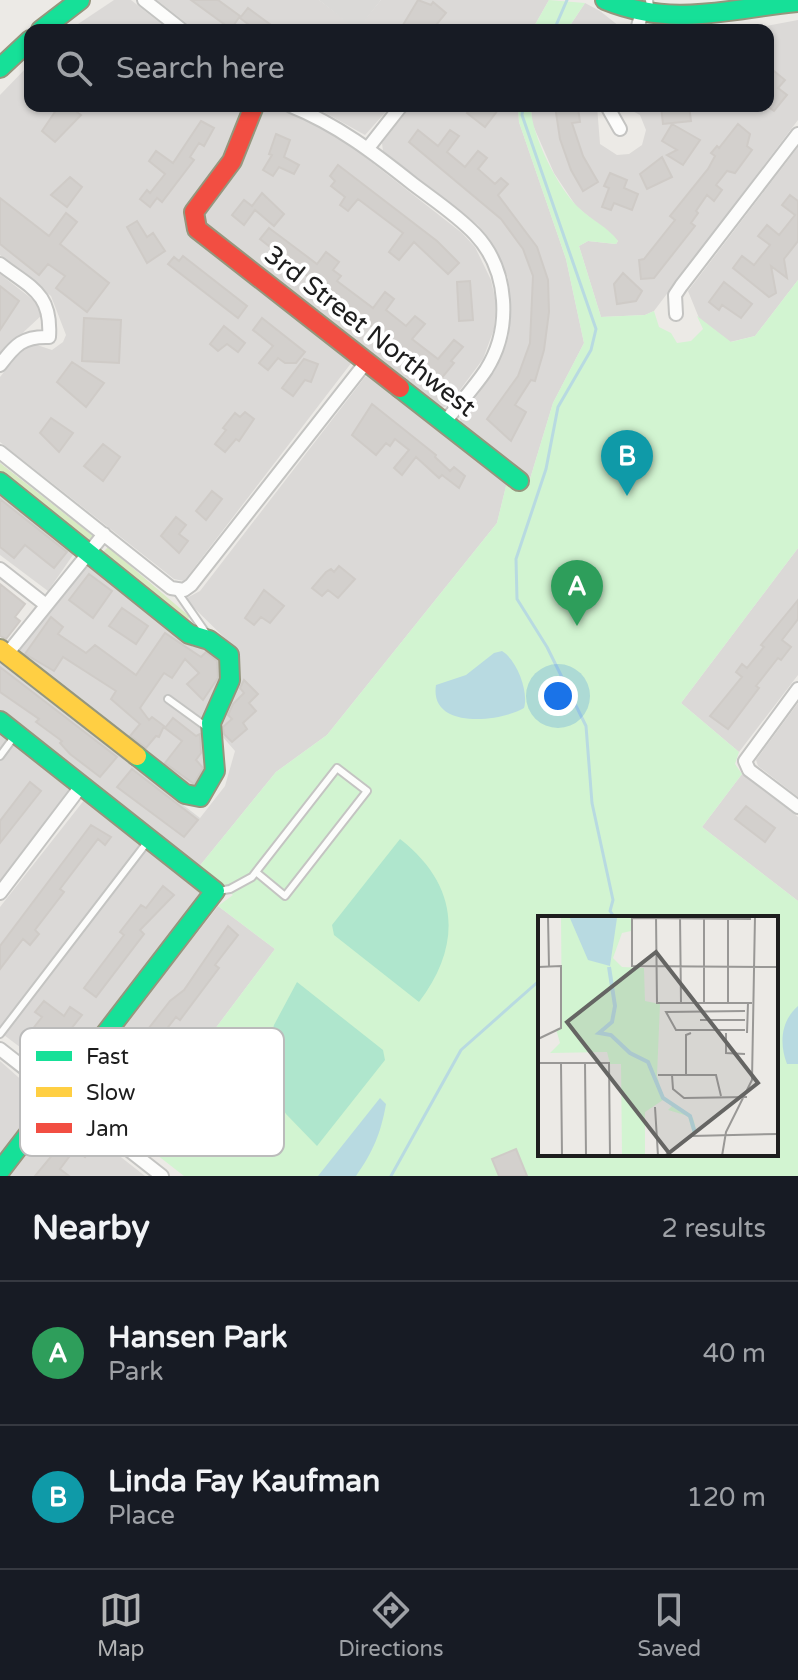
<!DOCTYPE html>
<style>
body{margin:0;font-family:"Varela Round",sans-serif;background:#20242c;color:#f1f3f6}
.you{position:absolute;left:558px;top:696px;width:28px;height:28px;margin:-20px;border:6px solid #fff;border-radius:50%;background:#1a73e8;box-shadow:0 0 0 12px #1a73e833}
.badge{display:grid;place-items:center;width:52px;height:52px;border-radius:50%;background:#b2b3b4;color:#fff;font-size:26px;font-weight:700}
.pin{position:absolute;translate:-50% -66px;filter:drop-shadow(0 2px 4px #0008)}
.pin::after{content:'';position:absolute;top:42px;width:28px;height:24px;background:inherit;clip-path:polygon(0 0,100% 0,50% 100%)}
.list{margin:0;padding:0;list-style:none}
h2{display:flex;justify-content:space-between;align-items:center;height:104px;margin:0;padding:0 32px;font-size:34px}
h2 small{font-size:26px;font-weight:400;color:#9ea1a6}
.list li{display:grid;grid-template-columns:52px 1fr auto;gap:24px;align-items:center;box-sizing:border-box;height:144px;padding:0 32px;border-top:2px solid #363941}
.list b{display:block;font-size:30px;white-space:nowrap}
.list p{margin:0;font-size:26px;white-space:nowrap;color:#9ea1a6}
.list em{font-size:26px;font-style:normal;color:#9ea1a6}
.icon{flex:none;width:44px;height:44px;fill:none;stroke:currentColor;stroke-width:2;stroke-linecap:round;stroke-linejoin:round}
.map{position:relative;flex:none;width:798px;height:1176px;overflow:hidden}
.search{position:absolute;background:#171b24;box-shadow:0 2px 6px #0004;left:24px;right:24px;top:24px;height:88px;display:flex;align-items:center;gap:20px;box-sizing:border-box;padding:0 28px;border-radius:16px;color:#9ea1a6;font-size:30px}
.sheet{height:392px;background:#171b24}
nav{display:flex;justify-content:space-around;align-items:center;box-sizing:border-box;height:112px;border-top:2px solid #363941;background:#171b24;font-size:22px;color:#9ea1a6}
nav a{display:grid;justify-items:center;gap:4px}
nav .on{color:#b2b3b4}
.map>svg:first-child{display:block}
</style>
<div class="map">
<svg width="798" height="1176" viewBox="0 0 798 1176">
<rect width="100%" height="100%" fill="#eceae6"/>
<!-- residential -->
<path fill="#dbd9d7" d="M114 0H131L169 30H69Z
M157 0H319L357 29 381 0H549L532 30H195Z
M585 3 600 11 624 30H567Z
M798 20V120L654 311 645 315 601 317 579 246 588 241 616 244 618 241 576 206 554 173 532 123 531 106H597L600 144 617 155 629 154 642 145 646 130 640 115 623 106H768V30H745Z
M30 64V106H245L219 168 186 214 188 228 352 362 184 581 174 579 0 442V377L24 347 34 344 52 350 63 342 66 335 51 296 0 255V95Z
M265 106H273L320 127 347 143 462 233 475 247 491 280 496 303 494 329 483 359 448 406 440 408 204 223 203 214 238 168Z
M313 106H391L365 135Z
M411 106H518L519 122 566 259 584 343 553 403 530 479 461 423 460 419 494 372 508 339 511 311 508 278 493 245 478 225 383 151 382 143Z
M798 147V280L755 336 730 342 699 318 688 291Z
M0 274 41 306 43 314 0 354Z
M370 375 507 482 497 523 327 735 276 772 198 868 0 711V663L200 818 225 786 235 751 215 728 236 682 239 652 185 599 200 591 365 377Z
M0 490 75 552 48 591 0 555Z
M798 548V675L739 752 681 703Z
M87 566 193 647 208 646 226 665 213 757 193 789 18 652Z
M798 703V797L758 766 756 760Z
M0 731 69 790 0 881Z
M742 774 798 817V901L702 827Z
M85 799 201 894 61 1078 0 1032V907Z
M218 906 275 949 134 1137 77 1092 78 1084Z
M0 1061 43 1099 0 1158Z
M61 1112 66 1114 145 1176H6L55 1113Z"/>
<!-- religious -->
<path fill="#dad9d7" d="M319 0H381L357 30Z"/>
<!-- grass -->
<path fill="#d9ebc3" d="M0 463 93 536 91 541 87 543 0 475Z
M108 547 189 616 188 621 102 553Z"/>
<!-- park -->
<path fill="#d2f4d1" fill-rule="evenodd" d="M549 0 585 3 567 30H532Z
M518 106H531C530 133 559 190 579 208 591 220 608 227 618 241L616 244 588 241 579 246 601 317 645 315 654 311 659 327 671 333 677 343 691 341 703 329 697 316 731 342 755 336 798 280V548L681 703 739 752 735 764 742 774 702 827 798 901V1176H184L134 1137 275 949 218 906 233 895 198 868 276 772 327 735 497 523 507 482 520 491 530 479 553 403 584 343 566 259 519 122ZM540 918H776V1154H540Z"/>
<!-- pitch -->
<path fill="#afe6cd" d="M400 839C459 885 463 944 419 1002L334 935 332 925Z
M297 982 383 1050 385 1060 317 1146 286 1114 262 1072 274 1025Z"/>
<!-- water -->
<path fill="#b8dae1" d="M502 651C517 660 529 692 524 708 501 722 429 730 436 685L466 675 494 653Z
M798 1006V1064H787C779 1043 781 1021 798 1006Z
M380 1098 386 1104C381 1133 373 1152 356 1176H318Z"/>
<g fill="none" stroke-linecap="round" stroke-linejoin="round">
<!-- stream -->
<path stroke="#b8dae1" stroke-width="3" d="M554 30 567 0
M523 106 522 115 596 329 591 350 558 407 546 469 516 559 517 599 547 647 586 726 592 803 613 900 610 911 615 918
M391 1176 461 1050 540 980"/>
</g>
<!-- building -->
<path fill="#d3d0cd" stroke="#cfcbc7" stroke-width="2" d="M191 0H218L240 16 231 29Z
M418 0 431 5 433 2 446 13 432 30H400Z
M248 8 271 25 267 30H256L240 18Z
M774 71 785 80 778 88 787 95 774 111 768 107V78Z
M59 106 64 110 69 106 81 115 55 142 42 131Z
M472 106H501L485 127 467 113Z
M555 106 578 108 580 122 572 123 583 156 598 182 583 191 571 170 560 139Z
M661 106H689L691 121 663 124Z
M201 121 214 128 204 146 199 143 190 157 194 160 162 202 157 198 150 207 140 199 147 190 150 193 165 174 149 161 156 151 173 163Z
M672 124 700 140 683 165 667 155 677 150 662 141Z
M738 124 750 134 747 146 752 150 735 173 727 171 716 185 722 190 714 201 707 195 696 211 698 213 691 223 695 226 654 278 641 279 639 260 644 259 675 220 670 216 708 169 715 156 711 153 717 146 719 148Z
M418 130 438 146 450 130 459 136 447 152 465 167 478 151 487 158 478 169 495 184 501 178 508 184 498 195 537 247 548 280 549 312 544 350 535 381 531 380 515 405 526 412 511 441 487 419 518 376 530 343 533 276 523 249 501 219 409 142Z
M276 134 290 140 284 157 299 165 294 174 279 167 273 176 263 170 272 155 269 154Z
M662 157 672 177 647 189 640 174Z
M338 165 437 241 459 263 448 274 414 242 399 260 389 252 403 233 358 199 348 211 340 205 345 197 331 186 335 181 330 176Z
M610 173 627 180 624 188 638 194 632 210 614 203 611 210 602 207 609 188 604 186Z
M70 177 82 187 67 207 51 195Z
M262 193 284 214 274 226 255 210 244 225 232 215 244 200 252 206Z
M790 195 798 201V241L784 259 787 278 771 266 776 293 769 297 733 268 742 256 754 265 770 245 758 236 767 225 779 235 795 215 782 205Z
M0 198 49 236 66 213 77 222 60 244 109 283 87 312 56 288 65 276 48 264 39 275 0 244Z
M137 221 147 237 153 233 165 251 147 263 127 227Z
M269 228 317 264 326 252 339 262 333 270 341 276 337 281 373 308 385 292 394 299 386 310 406 326 415 316 425 324 412 339 438 359 454 340 463 347 451 361 454 363 441 379 417 362 260 239Z
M183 256 247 306 238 318 168 264 174 257 179 261Z
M623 273 642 291 636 301 617 304 614 284Z
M470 281 473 320 459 321 457 282Z
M724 282 752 304 741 318 722 305 719 310 709 302Z
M0 286 19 301 0 330Z
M84 318 121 320 119 363 82 361Z
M262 318 305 352 296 363H285L278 358 268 370 259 363 273 346 253 330Z
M224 326 245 343 238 352 227 344 218 351 210 344Z
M304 359 318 364 311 382 305 380 293 396 282 388Z
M72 362 104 383 86 407 57 382Z
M372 404 436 455 435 457 450 471 454 467 465 476 459 488 442 475 439 478 416 457 402 475 394 468 409 450 395 439 390 446 386 443 376 455 352 435Z
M245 412 254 419 239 441 236 439 225 452 215 444 226 430 223 428 235 413 240 417Z
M51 418 73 433 59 452 40 433Z
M103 444 120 457 103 481 84 466Z
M212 491 222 499 206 520 196 511Z
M0 499 67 552 54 568 25 545 14 558 0 547Z
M176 517 186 525 179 534 188 541 179 553 161 536Z
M339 566 355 579 338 598 328 590 322 596 312 588 326 572 331 569 334 572Z
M89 574 112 591 93 618 69 600Z
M0 584 25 604 15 617 20 621 6 639 0 636Z
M264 590 284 606 270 623 261 617 254 625 245 618Z
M798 600V619L782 640 791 647 781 660 778 658 756 686 759 688 728 729 710 716 742 677 736 672 742 664 747 668 764 647 761 645Z
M122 608 148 626 136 644 109 626Z
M51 617 63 627 58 634 86 653 95 645 136 675 165 633 201 657 206 652 217 661 218 678 203 700 187 684 199 673 185 659 172 678 164 673 140 708 149 720 152 717 164 726 159 737 156 736 146 748 130 736 140 724 111 699 116 691 63 657 54 671 25 654Z
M0 667 117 757 100 777 70 754 60 743 62 741 36 722 39 719 0 692Z
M244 680 258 694 249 703 256 711 243 723 247 729 232 742 224 734 223 727 232 719 228 715 233 704 244 693 240 688Z
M173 718 196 736 200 734 201 753 196 760 203 768 194 784 165 763 182 741 165 728Z
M132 769 198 820 184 837 117 787Z
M30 782 41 791 0 843V821Z
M746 806 775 828 765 842 735 819Z
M91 825 111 837 105 845 98 839 60 889 64 892 35 930 39 934 30 945 23 939 0 969V946Z
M163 886 174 895 140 930 144 934 96 997 84 988 124 935 120 932 141 905 146 908Z
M228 926 238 935 215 965 219 968 180 1020 176 1017 107 1105 96 1097 102 1088 170 1001 184 990Z
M44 1001 64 1016 70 1007 82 1015 48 1058 24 1040 42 1017 35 1012Z
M73 1130 93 1146 85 1157 75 1149 60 1169 69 1176H35Z
M516 1149 527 1176H499L492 1159Z"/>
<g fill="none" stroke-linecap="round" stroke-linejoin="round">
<defs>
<path id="lane" d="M649 0 651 12
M176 590 206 633
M168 699 208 728
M0 756 14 737
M218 891 230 889 252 877 337 768 367 791 285 896 256 872
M0 1034 148 841"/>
<path id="street" d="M144 0 182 30
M637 30 641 15
M291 106C338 125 374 153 413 184 434 200 457 215 475 234 509 270 512 329 486 370 474 388 458 405 445 422
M607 106 620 129
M368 148 401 106
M0 264C31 288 52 293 49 337 23 336 15 345 0 365
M676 314 675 295 681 286 798 134
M0 452 171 588 184 590 191 585 367 361
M0 569 46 605
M7 654 104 534
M798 689 745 761 749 770 798 807
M0 893 82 785
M0 1049 162 1176"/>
<path id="fast" d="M605 0C674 28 727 9 798 2
M41 30 80 0
M0 68 30 40
M400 388 519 481
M0 482 189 634 209 640 229 655 230 680 211 723 215 771 200 797 185 794 137 756
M0 721 215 891 0 1171"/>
<path id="slow" d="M0 649 137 756"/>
<path id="jam" d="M254 106 232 161 194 212 197 229 400 388"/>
</defs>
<!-- lane casing -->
<use href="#lane" stroke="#c4c4c2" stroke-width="10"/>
<!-- street casing -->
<use href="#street" stroke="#c4c4c2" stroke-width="16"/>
<!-- fast casing -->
<use href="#fast" stroke="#95967d" stroke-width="22"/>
<!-- slow casing -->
<use href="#slow" stroke="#95967d" stroke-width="22"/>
<!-- jam casing -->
<use href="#jam" stroke="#95967d" stroke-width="22"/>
<!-- lane -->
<use href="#lane" stroke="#fcfcfb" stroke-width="6"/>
<!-- street -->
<use href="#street" stroke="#fcfcfb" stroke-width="12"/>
<!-- fast -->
<use href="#fast" stroke="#16e098" stroke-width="18"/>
<!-- slow -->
<use href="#slow" stroke="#ffcf43" stroke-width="18"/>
<!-- jam -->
<use href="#jam" stroke="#f24e42" stroke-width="18"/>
</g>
<g text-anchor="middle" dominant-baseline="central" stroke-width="8" stroke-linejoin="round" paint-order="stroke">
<!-- street labels -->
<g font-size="26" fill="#1d1d1d" stroke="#fff">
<text transform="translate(370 331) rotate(38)">3rd Street Northwest</text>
</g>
</g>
<!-- overview -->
<g transform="translate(538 916)">
<rect width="240" height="240" fill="#eceae6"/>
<path d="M23 0H93V15L84 17 75 42 84 51 106 52 107 85 122 88 119 160 125 180 155 202 159 217 155 218 150 200 130 194 134 190 125 184 107 196V240H84L83 148H72L69 136 12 137 22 127 18 113 24 112Z" fill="#d2f4d1"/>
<path d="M31 0H87L79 2 72 50 50 44Z" fill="#b8dae1"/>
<path fill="none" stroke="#b8dae1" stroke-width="4" d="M71 51 77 90 74 106 61 117 73 119 92 137 110 146 125 182 152 200 157 217"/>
<path fill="none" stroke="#999896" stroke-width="2" d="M10 0 11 51M94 0V50L240 51M118 0 119 87H214M142 0 143 87M166 0V87M190 1V87M94 2 213 3M0 51 23 50V112L0 123M207 95 128 96 138 114H207M162 104H207M188 117V137L207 138M209 117 210 87M0 147H71L72 240M23 147 24 240M47 147 48 240M120 159H178L183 180M134 159 135 173 146 182 209 181M148 159V119L153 117M117 191 120 240M126 240 154 220 240 218M184 240 188 216 214 164 217 0"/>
<path fill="#656563" fill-opacity="0.15" stroke="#656563" stroke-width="4" d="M118 36 220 167 131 237 29 106Z"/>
<rect width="240" height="240" fill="none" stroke="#1d1d1d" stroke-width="4"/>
</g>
<!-- legend -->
<rect x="20" y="1028" width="264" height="128" rx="12" fill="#fff" stroke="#bbb" stroke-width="2"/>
<rect x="36" y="1051" width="36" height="10" fill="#16e098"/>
<rect x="36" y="1087" width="36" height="10" fill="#ffcf43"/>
<rect x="36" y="1123" width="36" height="10" fill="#f24e42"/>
<g font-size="22" fill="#1d1d1d">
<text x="86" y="1064">Fast</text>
<text x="86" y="1100">Slow</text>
<text x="86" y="1136">Jam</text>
</g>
</svg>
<div class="you"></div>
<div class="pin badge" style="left:577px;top:626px;background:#2e9e5b">A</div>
<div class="pin badge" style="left:627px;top:496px;background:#0f9aa8">B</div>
<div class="search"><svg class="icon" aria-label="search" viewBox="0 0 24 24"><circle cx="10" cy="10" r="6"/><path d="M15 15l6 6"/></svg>Search here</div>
</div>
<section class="sheet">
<h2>Nearby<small>2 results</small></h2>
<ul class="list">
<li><span class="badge" style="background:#2e9e5b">A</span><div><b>Hansen Park</b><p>Park</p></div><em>40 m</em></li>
<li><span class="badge" style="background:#0f9aa8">B</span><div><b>Linda Fay Kaufman</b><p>Place</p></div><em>120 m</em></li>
</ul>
</section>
<nav>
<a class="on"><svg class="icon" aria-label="map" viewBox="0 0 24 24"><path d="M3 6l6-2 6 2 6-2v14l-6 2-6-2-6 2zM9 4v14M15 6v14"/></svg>Map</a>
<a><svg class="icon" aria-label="directions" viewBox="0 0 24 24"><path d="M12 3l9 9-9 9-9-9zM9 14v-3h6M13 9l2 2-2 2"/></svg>Directions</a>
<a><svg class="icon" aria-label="saved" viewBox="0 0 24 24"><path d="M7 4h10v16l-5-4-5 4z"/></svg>Saved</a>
</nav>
